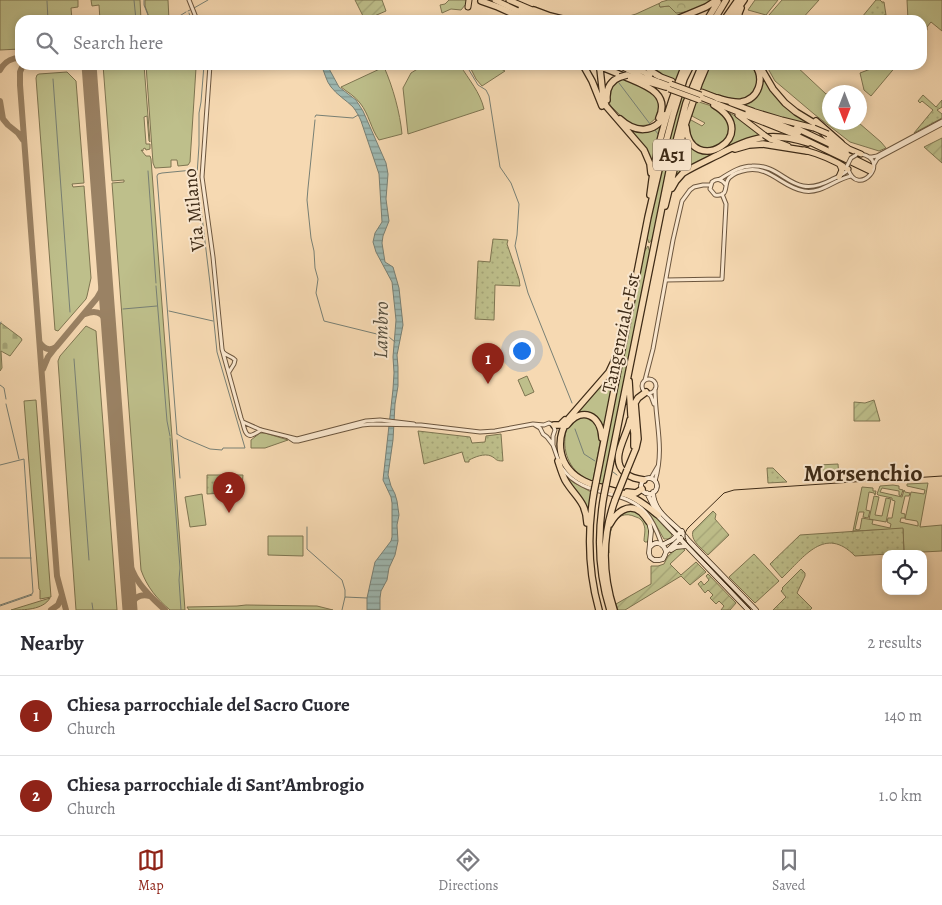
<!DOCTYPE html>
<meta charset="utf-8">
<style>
body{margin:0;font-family:Alegreya,serif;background:#f7f7f7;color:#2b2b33}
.controls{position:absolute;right:15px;bottom:15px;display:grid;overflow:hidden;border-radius:10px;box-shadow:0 2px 8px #0003}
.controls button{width:45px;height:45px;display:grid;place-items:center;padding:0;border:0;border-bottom:1px solid #e1e1e2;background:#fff;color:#2b2b33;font:25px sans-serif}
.compass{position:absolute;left:822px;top:85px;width:45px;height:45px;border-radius:50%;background:#fff;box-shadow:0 2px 8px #0003;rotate:180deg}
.you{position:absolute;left:521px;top:350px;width:18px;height:18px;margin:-12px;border:4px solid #fff;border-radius:50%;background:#1a73e8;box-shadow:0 0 0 8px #1a73e833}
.badge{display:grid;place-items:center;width:32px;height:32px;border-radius:50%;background:#8f2418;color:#fff;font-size:16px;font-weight:700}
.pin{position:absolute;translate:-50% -41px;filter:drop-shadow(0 1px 2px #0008)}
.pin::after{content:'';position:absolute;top:26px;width:18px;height:15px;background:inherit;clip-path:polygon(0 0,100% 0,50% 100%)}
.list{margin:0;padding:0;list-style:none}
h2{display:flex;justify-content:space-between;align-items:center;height:65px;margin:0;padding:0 20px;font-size:21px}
h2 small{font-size:16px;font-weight:400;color:#7c7c81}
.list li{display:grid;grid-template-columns:32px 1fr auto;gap:15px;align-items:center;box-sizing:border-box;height:80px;padding:0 20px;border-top:1px solid #e1e1e2}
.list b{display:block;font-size:19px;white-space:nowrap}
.list p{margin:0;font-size:16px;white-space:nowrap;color:#7c7c81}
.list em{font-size:16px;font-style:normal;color:#7c7c81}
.icon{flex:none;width:28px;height:28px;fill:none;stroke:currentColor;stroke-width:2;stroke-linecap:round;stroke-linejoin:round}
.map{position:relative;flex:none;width:942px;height:610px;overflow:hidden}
.search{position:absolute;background:#fff;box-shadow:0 2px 8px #0003;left:15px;right:15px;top:15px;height:55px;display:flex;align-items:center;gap:12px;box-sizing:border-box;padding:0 18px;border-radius:15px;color:#7c7c81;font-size:19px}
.sheet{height:225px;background:#fff}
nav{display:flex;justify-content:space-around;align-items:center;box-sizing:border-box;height:70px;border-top:1px solid #e1e1e2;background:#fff;font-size:14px;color:#7c7c81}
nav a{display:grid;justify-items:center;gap:2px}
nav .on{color:#8f2418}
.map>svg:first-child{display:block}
</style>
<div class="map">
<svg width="942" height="610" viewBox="0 0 942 610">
<defs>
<pattern id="forest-crowns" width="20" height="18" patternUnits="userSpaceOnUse" patternTransform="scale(1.25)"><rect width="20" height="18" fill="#bebf8b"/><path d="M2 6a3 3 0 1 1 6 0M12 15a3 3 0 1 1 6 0" fill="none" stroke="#a4a477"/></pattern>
<pattern id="cemetery-stones" width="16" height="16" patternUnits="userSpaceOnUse" patternTransform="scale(1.25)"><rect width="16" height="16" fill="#bebf8b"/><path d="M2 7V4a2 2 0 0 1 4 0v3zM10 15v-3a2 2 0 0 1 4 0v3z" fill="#a4a477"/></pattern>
<pattern id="park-dots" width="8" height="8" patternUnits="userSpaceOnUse" patternTransform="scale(1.25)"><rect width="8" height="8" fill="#bebf8b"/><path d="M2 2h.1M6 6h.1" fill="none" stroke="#a4a477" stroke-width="1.8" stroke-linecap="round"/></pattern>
<pattern id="garden-furrows" width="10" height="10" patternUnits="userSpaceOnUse" patternTransform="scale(1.25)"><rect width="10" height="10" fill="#bebf8b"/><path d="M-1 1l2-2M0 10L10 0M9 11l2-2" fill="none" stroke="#a4a477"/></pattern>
<pattern id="water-rules" width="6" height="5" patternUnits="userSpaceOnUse" patternTransform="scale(1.25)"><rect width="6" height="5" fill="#9eb9b3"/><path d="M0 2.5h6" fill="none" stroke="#829791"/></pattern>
</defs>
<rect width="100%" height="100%" fill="#f6d9b2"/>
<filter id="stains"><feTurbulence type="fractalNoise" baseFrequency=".004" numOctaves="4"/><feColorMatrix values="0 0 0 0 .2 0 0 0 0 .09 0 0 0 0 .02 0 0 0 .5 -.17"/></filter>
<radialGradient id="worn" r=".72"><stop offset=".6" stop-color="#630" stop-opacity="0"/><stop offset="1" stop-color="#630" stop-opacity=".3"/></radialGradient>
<!-- grass -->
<path fill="#bebf8b" stroke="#7e7551" d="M0 0H78V7L71 8 72 20H20V49L0 50Z
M91 0H140L141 20H100L99 5 92 6Z
M145 0H168L169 20H150L145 6Z
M449 0H467L466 4 461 10 451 9 442 13 440 5 445 4Z
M711 0H714L710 3 667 20H616L636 14 660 3 659 4 660 7 669 6 680 13 689 12Z
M755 0H778L766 15 748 10Z
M782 0H819L801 20H775L769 15Z
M907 0H942V31L931 22 927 27V30L922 37V20H908Z
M103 65H144L150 142 149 141 147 116 144 117 146 144H150V149L146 150 145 148 143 149V151L141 150 146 156H150L151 159 185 610H170C157 599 147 587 141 570L112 183 124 182V180L112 181Z
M146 65H193L196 68 190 162 188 165 178 166 177 160H171V167L155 168 153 163Z
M424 65H460C469 80 480 92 484 109L408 134 403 88 411 73Z
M469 65H493L505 71 482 86 476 79Z
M647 65H682L676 80 658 73Z
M710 65H752L759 81 753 95 740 100 724 97 700 89 706 72Z
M766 65H795L826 94H829L830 122 859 123 881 142 886 148 879 151 850 142 814 114 775 81Z
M881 65H897L871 96 864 90 860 73Z
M384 67C393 87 400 113 402 134L379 140C371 129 369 114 360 103 355 96 347 92 341 87Z
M67 72 76 81 84 183 72 184 73 187 84 186 91 278 87 296 86 299 58 331 55 330 36 78 37 75 39 74Z
M762 75 769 86 817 128 776 117 739 104C757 95 761 96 762 75Z
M624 78 654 92 660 104 659 112 656 118 648 125 636 126 626 121 611 106 609 103 608 99 610 87 615 81Z
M681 96 686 97C671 143 662 191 653 238L649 243 647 237 660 172Z
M695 101 698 102H699L715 107 722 112 729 126 727 137 716 148H702L693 143 688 126 689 120H691L702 126 705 123 692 116Z
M729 113 740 118 763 136C732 136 696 167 673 184L685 129 690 143 709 152 731 138 728 115Z
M622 123 637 131 663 123 652 171 650 162Z
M648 246 650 253 604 484 598 483 644 252Z
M86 326 96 331 117 610H76L58 361 60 356Z
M616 362 617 363 603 432C602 429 601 425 599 421 579 392 535 450 587 481 576 476 567 468 563 456 560 446 561 436 565 426 569 418 576 412 582 405 594 391 607 378 616 362Z
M527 376 534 392 525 396 518 380Z
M36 400 51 597 40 599V590L39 589 24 401Z
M581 417 595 419 601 437 593 481C574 476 563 457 565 438 565 433 567 427 570 423 573 420 577 418 581 417Z
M260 433H265L288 440 265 448H251V440Z
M838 464 839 477 818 479V465Z
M566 476 573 482 591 492 588 512Z
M928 483 920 527 942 525V551L904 553 903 529 853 531 862 487 873 488V491H876L875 495 874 493 869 492 866 510 870 511 868 518 863 517 864 512H859L855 529 858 530 860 529 862 518 873 520 872 524 890 528 891 524 887 522 888 518H892L895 501 892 500V498L878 495 877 494 880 486 893 485 899 486V489L903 490 901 496 899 495V491L882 488 880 492 902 497 904 490 905 492 910 493 909 496H905L901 513 905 514V518H901L900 522 918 526V523L917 521 905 519 911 492 924 494 925 490 907 486V484Z
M202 494 206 525 190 527 185 497Z
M874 496 879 497 875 515 882 516 886 498 891 499 886 522 869 519Z
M641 505 655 517 672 535C670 539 668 539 664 539L652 518Z
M634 511C647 516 651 529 648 542H645L644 541C644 536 646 530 644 525 643 521 640 518 636 517 613 506 607 537 609 553L607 555C609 533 607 529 622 512Z
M268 536H303V556L268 555Z
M50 598C43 610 24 610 11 610Z
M246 605 317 606 333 610H189L187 607 237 606Z"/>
<!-- forest -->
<path fill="url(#forest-crowns)" stroke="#7e7551" d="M668 0H711C702 7 687 13 676 13L669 6 660 7 659 4 661 2Z"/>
<!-- cemetery -->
<path fill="url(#cemetery-stones)" stroke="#7e7551" d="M1 323 21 338 22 340 10 356 1 351 2 368 0 371V325Z"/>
<!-- park -->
<path fill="url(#park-dots)" stroke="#7e7551" d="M876 0H880L882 2H884L886 15H884L880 20H865L862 17Z
M923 95 936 107 942 100V107L937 110 942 114V118L914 133 933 110 922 101 920 103 918 101Z
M493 239 508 240 507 244 519 279 520 286 495 285 494 320 475 319 478 261 490 262Z
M418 431 470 437 472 443 485 442 486 436 501 434 503 461C495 461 497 459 491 456 484 453 475 457 469 460V462H465L462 452 424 464Z
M767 468H773L787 482 768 483Z
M207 475H243L242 487H223V493L207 494Z
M903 528 904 553 855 556C825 525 804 557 782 578L770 564 800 535Z
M754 554 779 581 755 603 729 577Z
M801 569 805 573V576L797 593 812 608 810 610H773L786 597 781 591 783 589 782 588Z"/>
<!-- garden -->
<path fill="url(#garden-furrows)" stroke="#7e7551" d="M355 0H382L386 11 372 17 371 20H365Z
M942 138V163L924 147Z
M874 400 880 421H854V402L865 403Z
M713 511 716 514 715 519 729 535 708 555C702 548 690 541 693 531Z
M677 548H682L685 550 670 564 681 575 696 562 706 572 690 585 681 576 625 610H618L616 604 651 584V566H658L664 564 668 556Z
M708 574 736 603 730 610H721L724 606 719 601 716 604 710 598 713 595 708 590 705 593 698 584 701 581 704 585 709 580 706 576Z"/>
<!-- water -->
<path fill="url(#water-rules)" stroke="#788075" d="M321 65H327L339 87 356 100 363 111 386 163 388 174 386 199 389 221 383 236 382 243 385 262 393 267 399 288 403 325 397 355 398 367V386L395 404 393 440 388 475 391 486 395 494 397 501 399 515 397 525 398 541 395 555 389 568 387 580 381 591 380 598V610H367V598L375 562 391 541 392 537V503L391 497 383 480 393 389 394 373 393 357 396 320 392 282 376 252 373 242 375 233 382 222 379 174 361 121C359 116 356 111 353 107 346 100 337 95 331 87 326 81 325 73 321 65Z"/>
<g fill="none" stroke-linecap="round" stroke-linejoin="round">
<!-- stream -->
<path stroke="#788075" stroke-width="1" d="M134 0 136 20
M144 0V5L150 20
M47 1 48 20
M194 8 208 0
M188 11 190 10
M189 13 191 20
M173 20 186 12
M466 65 478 85 486 90 489 96 500 167 511 183 519 204 517 235 515 246 528 293 572 403
M53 79 70 312
M619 83 650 124
M315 117 316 115 353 118 358 115
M315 120 308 188 307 200 311 238 314 251 315 268 318 279 316 293 324 321 389 337 395 342
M654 129 659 135
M148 171 156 283
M156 286 167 421 170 436
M123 309 157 306
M169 311 213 321
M0 324 1 322
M74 359 89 560
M0 385 4 388 6 399
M6 404 19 459
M575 429 584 454 595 461
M177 434 184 438 210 449 222 450 223 448H245L217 352 210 283 197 175 199 145V113L201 102 204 65
M177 434 157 176 158 174 162 173 193 170 197 172
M170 438 180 568 179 580 181 610
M177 440 180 478
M0 465 24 459 33 592 32 594 0 605
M613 472 617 475
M307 527V549L342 580 345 590V597
M0 558H31
M92 603 93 610
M0 606 32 595
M342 610 345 597 367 598"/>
<!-- taxiway -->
<path stroke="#9a8264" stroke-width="6" d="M23 65 20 72V85L57 576 66 610
M87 65 90 74
M0 70C5 61 11 58 20 58
M0 101 3 119 8 125 18 133 23 140
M85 314C100 308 105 316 109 329
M40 343C44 349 50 351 56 347L97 298 101 291 105 274
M43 369 48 357 55 348
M126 550C131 578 145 592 165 610
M51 610 58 605 62 595
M131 610C131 599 139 593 150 596"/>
<!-- runway -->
<path stroke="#9a8264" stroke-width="15" d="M89 65 130 610"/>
<defs>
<path id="tertiary" d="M189 0 197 20
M210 65 202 177 213 257 222 349 241 418C244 423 244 438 252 435 255 434 258 432 261 430
M869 157H872L877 156 942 121
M873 166 877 159 880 157 942 124
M848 169C858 199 892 160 861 154
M720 179C730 173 740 166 752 166 785 164 791 201 831 180 837 177 843 175 848 170
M726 185C722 179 717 178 712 182L710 189 715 195C730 197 723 185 729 178 734 173 741 171 747 170 770 166 783 188 804 191 822 194 835 179 851 176
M666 280 722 279 726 204 722 194
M223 352C226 356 232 356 235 360L234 364 229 372
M642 386a7 7 0 1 1 14 0a7 7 0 1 1-14 0Z
M645 380 653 349 673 240 682 201 690 190 694 187 703 185H710
M655 389C655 422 665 448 655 481
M647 393 651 396 654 404
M243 422 261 430 297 439 366 421 380 420 414 424
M535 425 540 428 543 434 547 437 553 445 559 462
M288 437 294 441H298L362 425 373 424 421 425 480 432 495 431 533 424 544 425 549 423 553 425 555 430 553 436V445
M562 468C584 499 624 487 646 513 654 522 658 534 662 545
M651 478 658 466"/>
<path id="secondary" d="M641 486a8 8 0 1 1 16 0a8 8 0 1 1-16 0Z
M653 492C654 516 677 523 688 540L756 610
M647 493 659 517 748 610
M649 522 651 531 649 553 650 557 654 560H659L663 559 665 555 666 552 681 538
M662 545 672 540 682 531
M650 547C656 540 664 543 666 552
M671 550 676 547 687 546"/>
<path id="trunk" d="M495 0 537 20
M509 0 537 12
M468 7 469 0
M619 65 648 80
M629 65 650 75
M656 75 672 81
M646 77 670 86
M702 92 720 99
M700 97 793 134 870 171
M731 103 753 111
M752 111 782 120 814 128
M748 112 799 132
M738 115 764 135
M796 128 836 147
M770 139 788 146
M838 141 849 149 861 154
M831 147 871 167
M804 150C819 154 834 160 848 169
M839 177 842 170 840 165"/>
<path id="motorway" d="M481 1 498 7 527 20
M521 9 549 20
M534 10 550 16 566 20
M675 20 706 7 717 0
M707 20 718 2
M714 20 726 0
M724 20 738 0
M730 20 744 0
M738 20 739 13 741 8
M583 65 592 81 602 106
M645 65 651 71 659 76
M759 65 773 89 785 103 796 112 814 123 831 141 846 152
M599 66C609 70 619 74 628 78 647 86 670 94 659 118
M600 69 603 96 606 106 644 150 650 164 651 173
M629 76 666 87
M717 98C725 100 733 103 741 102 759 99 765 79 755 65
M607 100C606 89 610 81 620 77
M620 119C635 133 654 134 665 115
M816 121 841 143
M686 127C690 178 765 136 714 105
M735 149 749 145 763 144 807 151
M672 188 676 181 683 173C695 166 706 161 718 155 751 137 771 131 808 143
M650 195C655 150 668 107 685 65
M665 206 685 125 699 84 707 65
M618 353 609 372 569 418C554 440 558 468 584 481 598 488 614 490 628 495 640 500 648 507 658 515
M629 381 631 415 634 433V446
M630 420C627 437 609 459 625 473 631 478 637 479 644 480
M554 425H560L565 420
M567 425C582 406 601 415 602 438
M558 461C560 467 562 474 565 480 575 497 586 501 587 523
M627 470 636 448 638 439 635 403 638 398 646 392
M596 482 648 217 661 161 673 115 684 79 691 65
M606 485 672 157 686 103 702 65
M594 492C587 533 588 571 599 610
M627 492 636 493 642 489
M604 495C597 534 598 572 610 610
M610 524C616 513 628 502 641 512 644 515 647 519 649 522
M614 610C602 573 602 536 615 500"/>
</defs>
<!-- tertiary casing -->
<use href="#tertiary" stroke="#6c563e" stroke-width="5"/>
<!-- secondary casing -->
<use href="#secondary" stroke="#3e2b17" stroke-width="5.5"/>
<!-- trunk casing -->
<use href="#trunk" stroke="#3e2b17" stroke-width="7"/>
<!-- motorway casing -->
<use href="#motorway" stroke="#3e2b17" stroke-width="8"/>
<!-- tertiary -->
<use href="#tertiary" stroke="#f9e6cd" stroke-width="3"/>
<!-- secondary -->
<use href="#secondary" stroke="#f9e6cd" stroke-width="4"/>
<!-- trunk -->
<use href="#trunk" stroke="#f6d9b2" stroke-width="5"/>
<!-- motorway -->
<use href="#motorway" stroke="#f6d9b2" stroke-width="5.5"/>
<!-- tram -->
<path stroke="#3e2b17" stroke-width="1" d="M751 610 688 544C684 538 684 533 688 528L724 493 734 490 942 476"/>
<defs>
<path id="tertiary-bridge" d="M847 166 851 158 856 155"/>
<path id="trunk-bridge" d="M671 84 701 95
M669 89 699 100
M814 128 828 134
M764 135 770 139"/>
<path id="motorway-bridge" d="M599 65 600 69
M620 77 627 75
M594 492 596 482
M604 495 606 485
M615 500 627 470"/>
</defs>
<!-- tertiary-bridge casing -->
<use href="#tertiary-bridge" stroke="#6c563e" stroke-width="5" stroke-linecap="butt"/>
<!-- trunk-bridge casing -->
<use href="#trunk-bridge" stroke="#3e2b17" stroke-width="7" stroke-linecap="butt"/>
<!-- motorway-bridge casing -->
<use href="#motorway-bridge" stroke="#3e2b17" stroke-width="8" stroke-linecap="butt"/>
<!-- tertiary-bridge -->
<use href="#tertiary-bridge" stroke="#f9e6cd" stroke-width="3"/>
<!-- trunk-bridge -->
<use href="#trunk-bridge" stroke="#f6d9b2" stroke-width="5"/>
<!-- motorway-bridge -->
<use href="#motorway-bridge" stroke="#f6d9b2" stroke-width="5.5"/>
</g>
<g text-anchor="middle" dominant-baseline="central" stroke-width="4" stroke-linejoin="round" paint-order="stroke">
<!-- shield labels -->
<rect fill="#f9e6cd" stroke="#76634e" stroke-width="1" x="653" y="139.5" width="38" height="31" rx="4"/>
<g font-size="18" font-weight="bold" fill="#3e2b17">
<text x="672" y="155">A51</text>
</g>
<!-- street labels -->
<g font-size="19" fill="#3e2b17" stroke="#f9e6cd">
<text transform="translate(194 210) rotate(-96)">Via Milano</text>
<text transform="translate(621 333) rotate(-78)">Tangenziale Est</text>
</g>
<!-- water labels -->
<g font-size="20" font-style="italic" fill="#564e3e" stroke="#f9e6cd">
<text transform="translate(381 330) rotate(-89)">Lambro</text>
</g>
<!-- district labels -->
<g font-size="24" font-weight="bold" fill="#3e2b17" stroke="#f9e6cd">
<text x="863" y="473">Morsenchio</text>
</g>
</g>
<rect width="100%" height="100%" filter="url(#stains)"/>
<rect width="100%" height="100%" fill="url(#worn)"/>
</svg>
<div class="controls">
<button><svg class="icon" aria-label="locate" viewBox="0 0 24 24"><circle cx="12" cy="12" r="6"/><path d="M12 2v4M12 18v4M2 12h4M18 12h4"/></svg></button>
</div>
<svg class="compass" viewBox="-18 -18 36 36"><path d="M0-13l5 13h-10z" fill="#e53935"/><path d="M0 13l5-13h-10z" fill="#7c7c81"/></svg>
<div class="you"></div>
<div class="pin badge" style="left:488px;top:384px">1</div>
<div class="pin badge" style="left:229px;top:513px">2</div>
<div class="search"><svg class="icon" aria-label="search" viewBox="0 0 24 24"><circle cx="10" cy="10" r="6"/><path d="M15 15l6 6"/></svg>Search here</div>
</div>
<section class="sheet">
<h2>Nearby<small>2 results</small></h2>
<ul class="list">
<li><span class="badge">1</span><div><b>Chiesa parrocchiale del Sacro Cuore</b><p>Church</p></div><em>140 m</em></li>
<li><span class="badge">2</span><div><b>Chiesa parrocchiale di Sant’Ambrogio</b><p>Church</p></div><em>1.0 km</em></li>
</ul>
</section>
<nav>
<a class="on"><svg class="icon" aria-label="map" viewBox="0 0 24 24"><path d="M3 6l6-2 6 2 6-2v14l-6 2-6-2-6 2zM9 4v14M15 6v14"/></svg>Map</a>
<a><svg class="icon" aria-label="directions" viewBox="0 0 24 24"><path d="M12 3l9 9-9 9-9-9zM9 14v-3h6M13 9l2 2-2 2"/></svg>Directions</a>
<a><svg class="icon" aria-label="saved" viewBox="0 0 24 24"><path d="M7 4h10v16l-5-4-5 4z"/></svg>Saved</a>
</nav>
